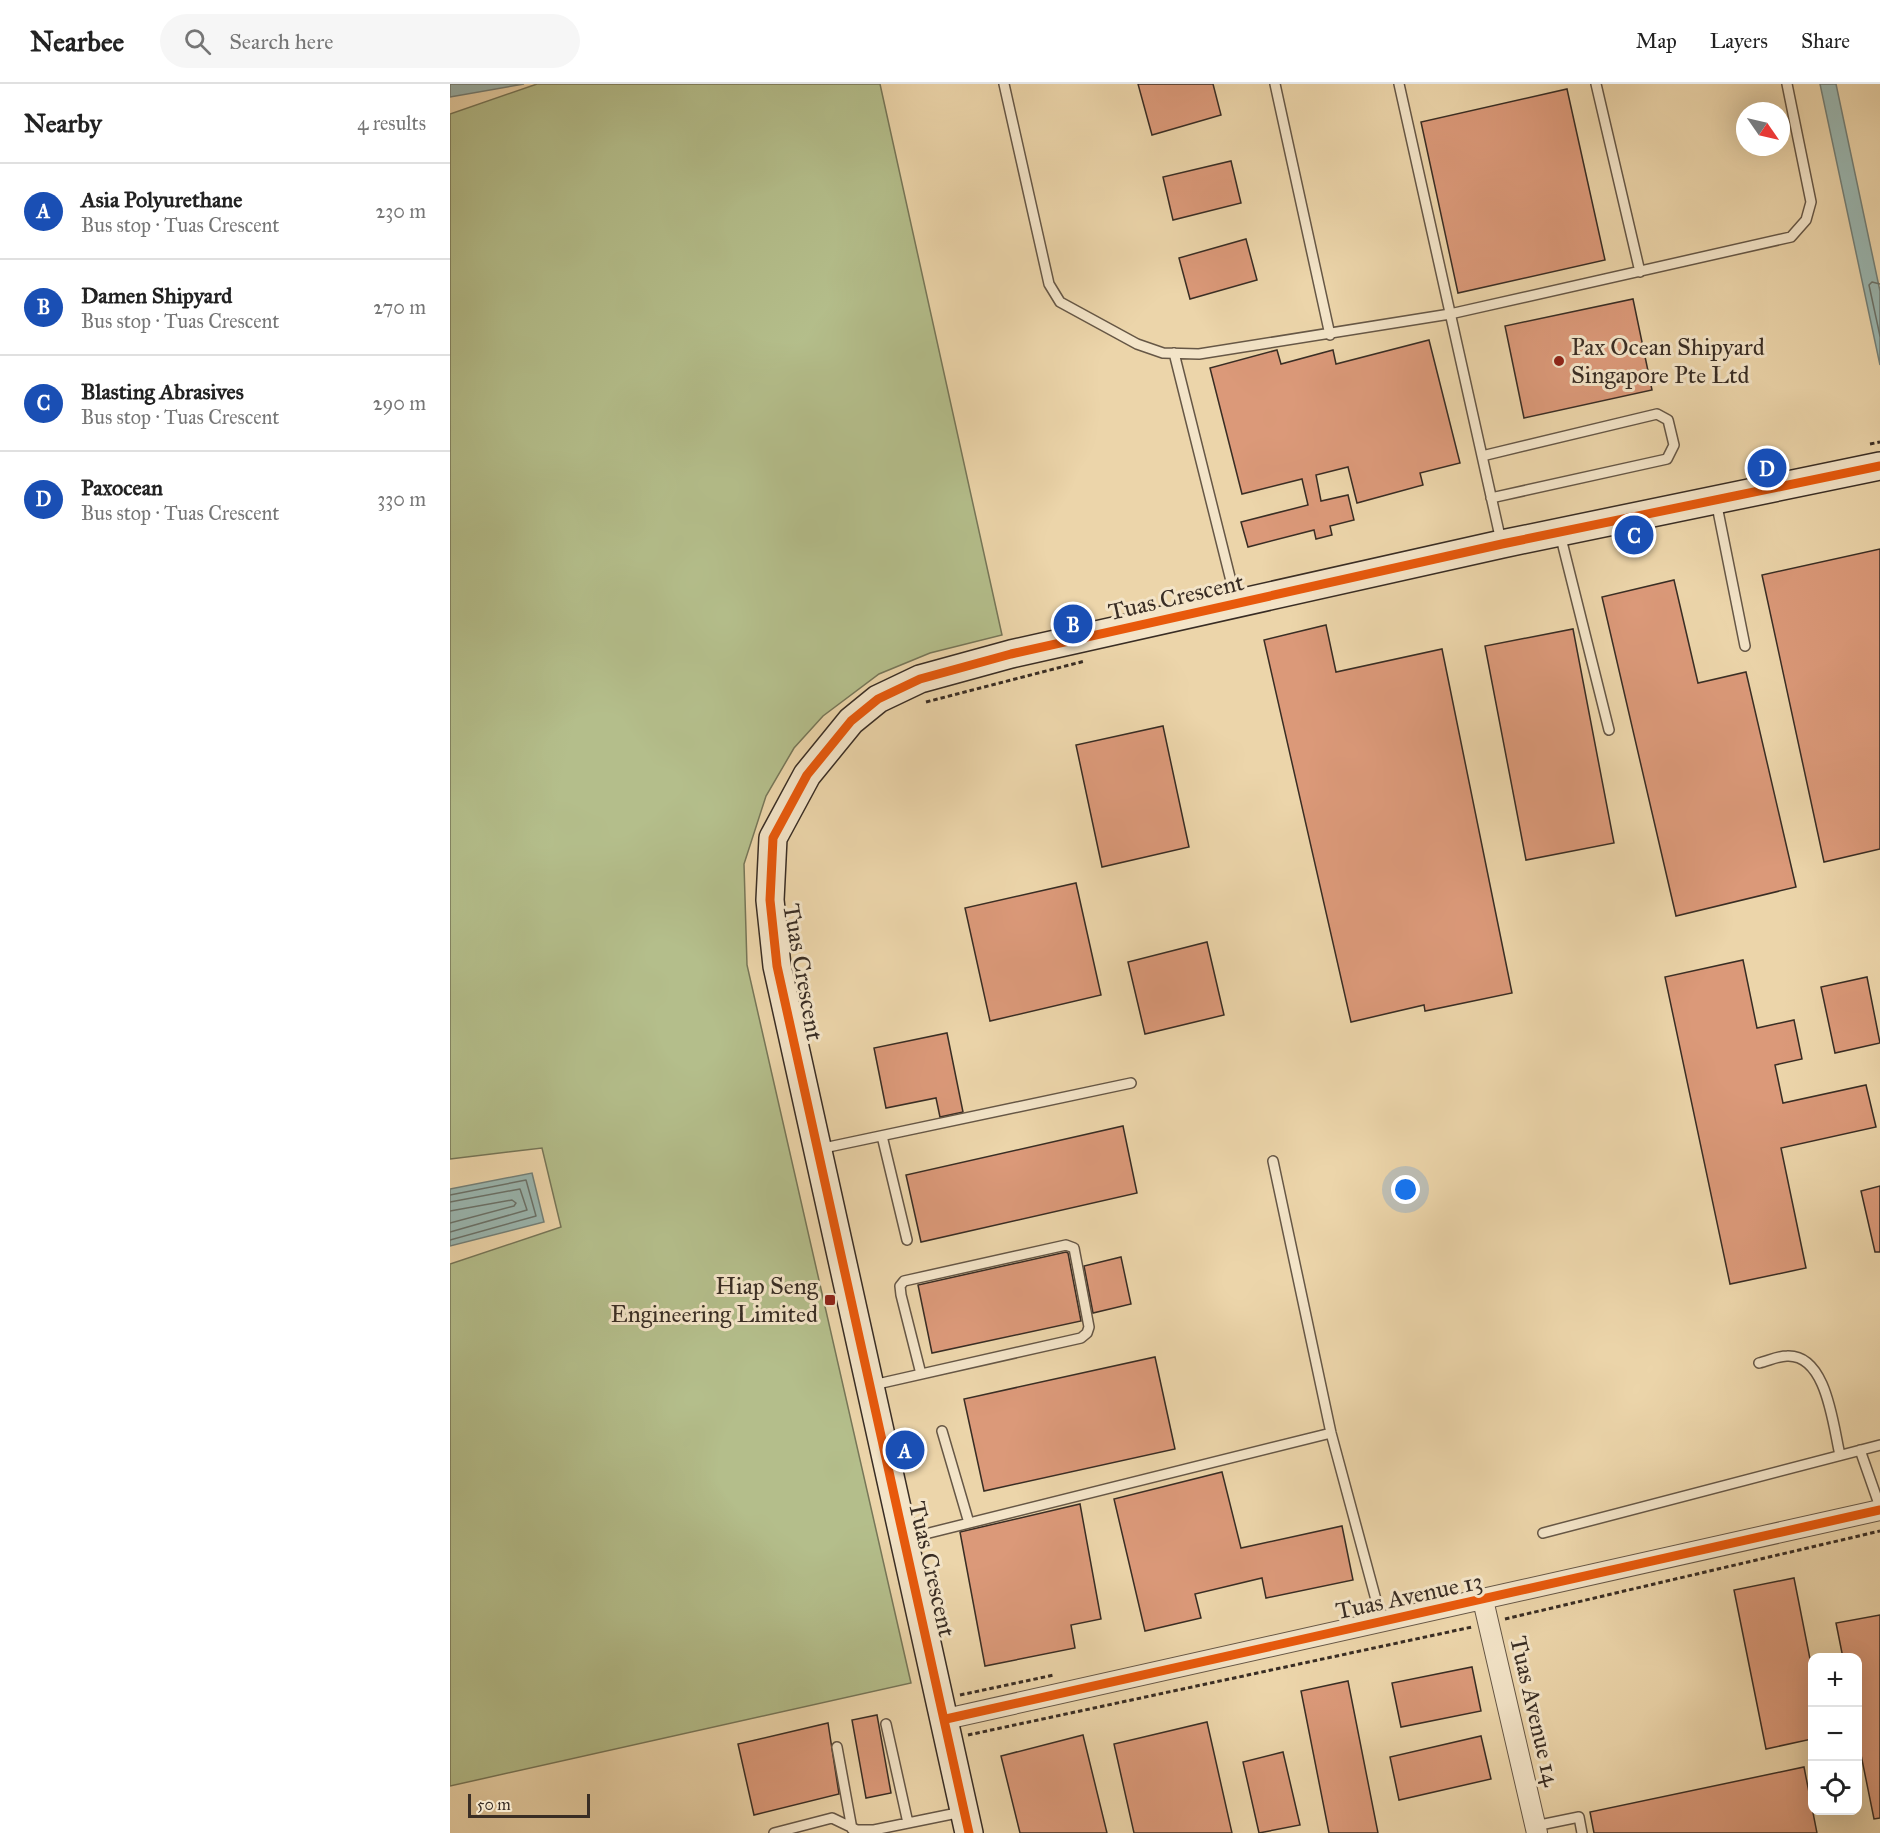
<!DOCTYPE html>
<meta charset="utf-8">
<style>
body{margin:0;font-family:"IM FELL Great Primer",serif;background:#f6f6f6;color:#222}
.controls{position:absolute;right:18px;bottom:18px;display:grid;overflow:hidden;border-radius:12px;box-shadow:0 6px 24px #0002}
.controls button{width:54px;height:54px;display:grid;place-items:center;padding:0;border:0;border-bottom:2px solid #e0e0e0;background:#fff;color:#222;font:30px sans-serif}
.compass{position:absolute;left:1286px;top:18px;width:54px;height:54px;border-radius:50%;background:#fff;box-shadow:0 6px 24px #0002;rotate:124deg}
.scale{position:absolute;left:18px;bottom:15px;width:122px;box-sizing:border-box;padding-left:6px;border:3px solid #392d24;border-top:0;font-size:16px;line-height:21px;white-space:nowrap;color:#392d24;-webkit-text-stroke:4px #f3e4c8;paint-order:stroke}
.you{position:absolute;left:956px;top:1106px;width:21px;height:21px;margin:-15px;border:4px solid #fff;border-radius:50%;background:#1a73e8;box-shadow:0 0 0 9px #1a73e833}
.badge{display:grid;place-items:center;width:39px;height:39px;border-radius:50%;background:#8f2418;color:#fff;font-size:20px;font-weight:700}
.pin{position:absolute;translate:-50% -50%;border:3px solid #fff;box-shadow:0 2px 6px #0006}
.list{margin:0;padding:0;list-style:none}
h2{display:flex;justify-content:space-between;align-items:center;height:78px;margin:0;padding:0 24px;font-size:26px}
h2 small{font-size:20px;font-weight:400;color:#767676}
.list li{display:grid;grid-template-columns:39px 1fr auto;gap:18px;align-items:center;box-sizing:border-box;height:96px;padding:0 24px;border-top:2px solid #e0e0e0}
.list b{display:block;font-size:22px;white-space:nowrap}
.list p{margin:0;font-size:20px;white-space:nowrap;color:#767676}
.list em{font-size:20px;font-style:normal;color:#767676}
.icon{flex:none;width:33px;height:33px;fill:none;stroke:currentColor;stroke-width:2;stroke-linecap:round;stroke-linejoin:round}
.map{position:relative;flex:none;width:1430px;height:1749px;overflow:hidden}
header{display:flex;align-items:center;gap:36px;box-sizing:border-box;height:84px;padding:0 30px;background:#fff;border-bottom:2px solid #e0e0e0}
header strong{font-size:28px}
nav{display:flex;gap:33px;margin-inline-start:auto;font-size:21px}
.search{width:420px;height:54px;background:#f6f6f6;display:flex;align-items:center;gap:15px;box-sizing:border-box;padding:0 21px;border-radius:33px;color:#767676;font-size:22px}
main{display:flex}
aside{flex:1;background:#fff}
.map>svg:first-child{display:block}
</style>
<header>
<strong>Nearbee</strong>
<div class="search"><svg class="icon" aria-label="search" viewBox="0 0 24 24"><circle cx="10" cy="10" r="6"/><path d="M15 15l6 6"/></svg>Search here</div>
<nav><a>Map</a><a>Layers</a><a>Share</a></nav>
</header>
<main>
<aside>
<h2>Nearby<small>4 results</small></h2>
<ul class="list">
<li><span class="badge" style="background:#1a4fb4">A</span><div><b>Asia Polyurethane</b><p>Bus stop · Tuas Crescent</p></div><em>230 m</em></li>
<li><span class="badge" style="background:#1a4fb4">B</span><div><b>Damen Shipyard</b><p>Bus stop · Tuas Crescent</p></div><em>270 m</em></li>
<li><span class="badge" style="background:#1a4fb4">C</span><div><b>Blasting Abrasives</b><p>Bus stop · Tuas Crescent</p></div><em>290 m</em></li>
<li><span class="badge" style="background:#1a4fb4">D</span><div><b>Paxocean</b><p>Bus stop · Tuas Crescent</p></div><em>330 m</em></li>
</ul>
</aside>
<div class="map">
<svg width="1430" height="1749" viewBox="0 0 1430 1749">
<rect width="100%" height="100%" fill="#ecd5aa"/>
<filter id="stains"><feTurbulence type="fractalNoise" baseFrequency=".00333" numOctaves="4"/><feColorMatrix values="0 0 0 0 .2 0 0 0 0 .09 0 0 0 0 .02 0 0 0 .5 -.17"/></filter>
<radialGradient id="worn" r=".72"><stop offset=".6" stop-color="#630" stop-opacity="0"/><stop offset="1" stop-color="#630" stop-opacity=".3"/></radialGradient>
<!-- green -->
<path fill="#b4be8b" stroke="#767658" stroke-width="1.5" d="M87 0H430L552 551 480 569 429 590 373 632 344 664 316 712 294 780 297 881 461 1599 0 1702V1180L111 1143 92 1064 0 1075V30Z"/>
<!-- water -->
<path fill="#9ab7b1" stroke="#738079" stroke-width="1.5" d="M0 0H74L0 13Z
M1370 0H1386L1430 207V281Z
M82 1089 94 1138 0 1162V1105Z"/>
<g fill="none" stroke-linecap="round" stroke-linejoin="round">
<!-- shore -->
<path stroke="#6a726a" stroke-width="1.5" d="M1430 200 1422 198 1419 201 1430 252
M0 1111 76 1096 86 1132 0 1156
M0 1118 70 1105 77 1126 0 1148
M0 1127 62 1116 66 1119 64 1122 0 1139"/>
</g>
<!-- building -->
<path fill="#db9979" stroke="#392d24" stroke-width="1.5" d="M688 0H763L771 31 702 51Z
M1117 5 1155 176 1008 209 971 38Z
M781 77 791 119 723 136 713 93Z
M796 155 807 196 740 215 729 174Z
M1183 215 1202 306 1074 334 1055 242Z
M979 256 1010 379 970 389 973 401 907 419 898 383 866 391 871 417 898 411 904 436 880 442 882 451 866 455 864 446 798 463 791 438 858 421 852 395 792 410 760 284 827 266 831 280 883 266 886 280Z
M1430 465V765L1374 778 1312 491Z
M1224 496 1248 599 1296 588 1346 803 1226 832 1152 513Z
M876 541 886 588 992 565 1062 909 975 927 974 921 901 938 814 556Z
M1123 545 1164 759 1076 776 1035 562Z
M713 642 739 763 652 783 626 661Z
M626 799 651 911 540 937 515 824Z
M757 858 774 931 695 950 678 878Z
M1293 876 1307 944 1344 936 1352 975 1325 981 1333 1019 1416 1001 1426 1043 1331 1064 1356 1184 1280 1200 1215 893Z
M1417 893 1430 959 1385 969 1371 903Z
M497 949 513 1028 490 1033 486 1014 436 1024 424 964Z
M673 1042 687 1109 471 1158 456 1091Z
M1430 1102V1168H1425L1411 1107Z
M616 1168 618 1169 631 1237 482 1269 468 1201Z
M671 1173 681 1220 643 1229 634 1182Z
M705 1273 725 1365 534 1407 514 1315Z
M772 1388 791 1464 892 1442 903 1496 816 1514 812 1494 745 1510 751 1534 695 1547 664 1415Z
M630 1420 651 1535 621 1541 625 1564 535 1582 510 1448Z
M1344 1494 1362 1585V1655L1316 1665 1284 1506Z
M1430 1531V1734L1424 1735 1407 1651V1574H1393L1386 1539Z
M1022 1583 1031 1627 951 1643 942 1599Z
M898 1597 928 1749H879L851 1607Z
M427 1631 441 1709 416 1714 402 1636Z
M757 1638 782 1749H684L664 1660Z
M378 1639 389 1710 304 1731 288 1660Z
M633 1651 657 1749H570L551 1672Z
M1031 1652 1041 1695 949 1716 940 1673Z
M833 1668 850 1741 809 1749 793 1678Z
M1354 1683 1367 1749H1144L1140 1728Z"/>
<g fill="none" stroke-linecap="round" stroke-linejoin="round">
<defs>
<path id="lane" d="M554 0 599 200 610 218 687 260 713 269 749 270 1000 230 1341 153 1356 136 1361 118 1337 0
M825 0 880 251
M949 0 1051 457
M1146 0 1190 188
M724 269 786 517
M1032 372 1207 330 1218 336 1224 361 1217 375 1041 414
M1266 417 1295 562
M1110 450 1159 646
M432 1052 457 1156
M369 1065 681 999
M823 1077 881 1349 932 1538
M1309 1279C1318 1277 1328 1272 1337 1272 1377 1270 1383 1342 1390 1371
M423 1301 631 1254 637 1249 639 1243 624 1164 616 1161 454 1197 450 1202 451 1211 471 1290
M492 1347 519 1439
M1410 1366 1430 1423
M1093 1449 1430 1361
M455 1455 881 1349
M436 1640 458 1739
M387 1663 402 1745
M1085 1742 1129 1733 1132 1749
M324 1749 382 1734 407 1746H424L512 1728"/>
<path id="street" d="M1033 1516 1087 1749
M496 1635 1430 1426"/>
<path id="secondary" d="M519 1749 327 882 320 816 323 754 357 691 401 637 428 615 470 595 561 570 1052 460 1430 382"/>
</defs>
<!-- lane casing -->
<use href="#lane" stroke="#665746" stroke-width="12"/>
<!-- street casing -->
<use href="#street" stroke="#665746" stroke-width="22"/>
<!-- secondary casing -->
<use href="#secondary" stroke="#392d24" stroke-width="30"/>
<!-- path -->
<path stroke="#392d24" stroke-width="3" stroke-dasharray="4.5 3" stroke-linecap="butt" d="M1420 360 1430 358
M476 618 635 577
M1055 1535 1430 1447
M510 1611 604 1591
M518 1651 1022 1543"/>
<!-- lane -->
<use href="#lane" stroke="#f3e4c8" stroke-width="9"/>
<!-- street -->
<use href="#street" stroke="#f3e4c8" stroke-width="20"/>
<!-- secondary -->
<use href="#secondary" stroke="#f3e4c8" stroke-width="27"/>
<defs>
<path id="cycleway" d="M496 1635 1430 1426
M519 1749 327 882 320 816 323 754 357 691 401 637 428 615 470 595 561 570 1052 460 1430 382"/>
</defs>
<!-- cycleway casing -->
<use href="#cycleway" stroke="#f3e4c8" stroke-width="13"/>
<!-- cycleway -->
<use href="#cycleway" stroke="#e8590c" stroke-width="9"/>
</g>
<!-- markers -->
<g fill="#8f2418" stroke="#f3e4c8" stroke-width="2">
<circle cx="1109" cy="277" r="6"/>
<rect x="374" y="1210" width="12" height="12" rx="3"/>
</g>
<g text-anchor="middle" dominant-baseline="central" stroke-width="6" stroke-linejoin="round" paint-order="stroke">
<!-- poi labels -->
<g font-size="24" fill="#392d24" stroke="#f3e4c8" text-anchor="start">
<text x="1121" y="263">Pax Ocean Shipyard<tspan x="1121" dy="28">Singapore Pte Ltd</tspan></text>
<text x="368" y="1202" text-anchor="end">Hiap Seng<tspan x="368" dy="28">Engineering Limited</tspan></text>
</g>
<!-- street labels -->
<g font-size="24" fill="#392d24" stroke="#f3e4c8">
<text transform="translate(726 513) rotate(-13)">Tuas Crescent</text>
<text transform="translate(353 888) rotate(80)">Tuas Crescent</text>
<text transform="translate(482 1485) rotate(77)">Tuas Crescent</text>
<text transform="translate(959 1512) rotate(-12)">Tuas Avenue 13</text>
<text transform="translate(1085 1627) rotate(77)">Tuas Avenue 14</text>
</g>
</g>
<rect width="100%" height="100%" filter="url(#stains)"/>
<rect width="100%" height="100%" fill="url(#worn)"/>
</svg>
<div class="controls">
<button>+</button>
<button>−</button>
<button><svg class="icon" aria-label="locate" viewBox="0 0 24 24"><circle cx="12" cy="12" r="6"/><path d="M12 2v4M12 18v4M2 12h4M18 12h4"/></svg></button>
</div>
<svg class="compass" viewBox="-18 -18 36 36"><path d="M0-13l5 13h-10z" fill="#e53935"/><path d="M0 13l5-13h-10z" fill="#767676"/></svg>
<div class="scale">50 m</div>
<div class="you"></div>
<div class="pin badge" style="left:455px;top:1366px;background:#1a4fb4">A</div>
<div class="pin badge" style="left:623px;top:540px;background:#1a4fb4">B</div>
<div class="pin badge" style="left:1184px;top:451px;background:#1a4fb4">C</div>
<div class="pin badge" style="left:1317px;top:384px;background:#1a4fb4">D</div>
</div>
</main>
